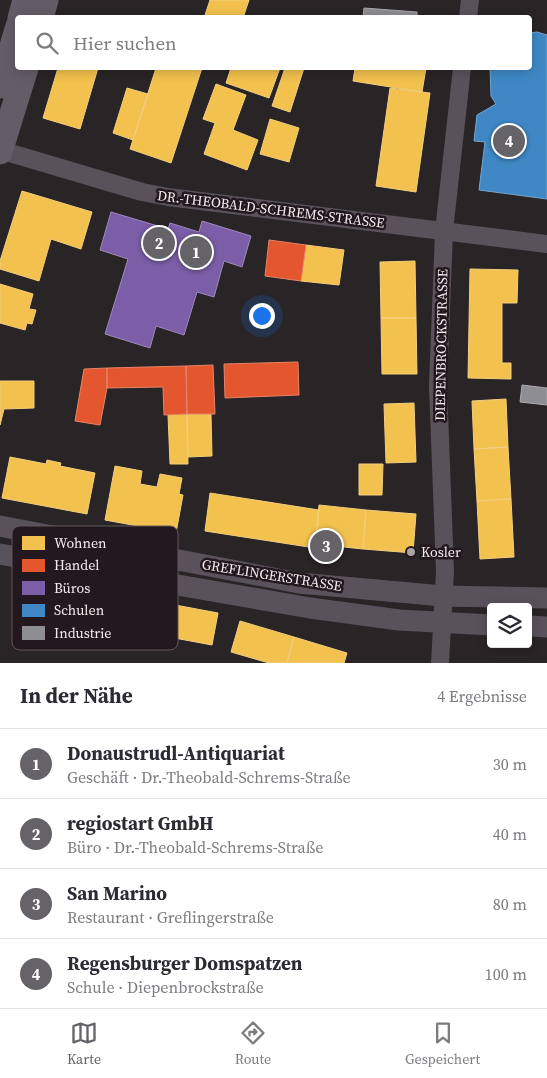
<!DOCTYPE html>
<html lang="de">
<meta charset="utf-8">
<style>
body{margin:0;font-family:"Source Serif 4",serif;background:#f2f2f3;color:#2b2b33}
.controls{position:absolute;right:15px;bottom:15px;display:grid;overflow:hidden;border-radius:5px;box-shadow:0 2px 12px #0003}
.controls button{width:45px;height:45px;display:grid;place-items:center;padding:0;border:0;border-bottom:1px solid #e1e1e2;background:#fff;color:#2b2b33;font:25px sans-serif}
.you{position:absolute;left:261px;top:315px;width:18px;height:18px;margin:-12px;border:4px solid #fff;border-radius:50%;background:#1a73e8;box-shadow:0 0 0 8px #1a73e833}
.badge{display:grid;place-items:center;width:32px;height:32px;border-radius:50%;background:#656268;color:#fff;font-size:16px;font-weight:700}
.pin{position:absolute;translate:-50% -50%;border:2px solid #fff;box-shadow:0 1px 5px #0006}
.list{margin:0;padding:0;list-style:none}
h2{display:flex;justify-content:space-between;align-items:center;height:65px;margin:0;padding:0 20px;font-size:21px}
h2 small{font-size:16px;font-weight:400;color:#7c7c81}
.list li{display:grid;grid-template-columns:32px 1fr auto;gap:15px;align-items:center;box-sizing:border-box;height:70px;padding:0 20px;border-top:1px solid #e1e1e2}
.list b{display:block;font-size:19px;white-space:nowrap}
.list p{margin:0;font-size:16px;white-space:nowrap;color:#7c7c81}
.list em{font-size:16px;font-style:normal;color:#7c7c81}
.icon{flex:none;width:28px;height:28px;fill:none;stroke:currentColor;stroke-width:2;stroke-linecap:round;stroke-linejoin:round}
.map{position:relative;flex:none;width:547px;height:663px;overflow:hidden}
.search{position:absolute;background:#fff;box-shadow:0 2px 12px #0003;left:15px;right:15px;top:15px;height:55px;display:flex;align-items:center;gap:12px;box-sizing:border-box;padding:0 18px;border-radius:5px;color:#7c7c81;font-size:19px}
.sheet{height:345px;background:#fff}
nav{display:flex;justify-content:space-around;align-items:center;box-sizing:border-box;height:70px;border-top:1px solid #e1e1e2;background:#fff;font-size:14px;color:#7c7c81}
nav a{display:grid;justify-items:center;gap:2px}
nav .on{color:#656268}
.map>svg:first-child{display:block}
</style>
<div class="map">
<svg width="547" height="663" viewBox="0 0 547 663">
<rect width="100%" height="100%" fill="#292426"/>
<!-- homes -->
<path fill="#f2c14e" stroke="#f2ce7e" d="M210 0H249L243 18H204Z
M58 68H98L80 129 43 118Z
M156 68H202L171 163 130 149Z
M231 68H280L269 98 226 83Z
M285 68H304L290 112 272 106Z
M355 68H426L422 92 353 81Z
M216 84 246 95 233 130 258 140 247 170 204 154 215 123 203 119Z
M127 88 148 94 133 140 113 133Z
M390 88 430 93 416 192 376 186Z
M270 119 299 128 289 162 260 154Z
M22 191 92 212 81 249 51 239 39 281 0 269V261Z
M306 245 344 250 339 285 301 281Z
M415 261 416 318H381L380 262Z
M470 269 518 270 517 303H502V363H511V379L468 378Z
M0 284 33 294 29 309 36 310 32 324 27 323 25 330 0 323Z
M381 318H416L417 374H382Z
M0 381H34V408L4 409 0 425Z
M506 399 508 447 474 449 472 401Z
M414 403 416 462 386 463 384 404Z
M187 414 188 464H170L168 415Z
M187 414H211L212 456 188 457Z
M508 447 511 499 477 501 474 449Z
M10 457 46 464 47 460 61 463 60 466 95 473 87 514 2 498Z
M359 464H383L382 495H359Z
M115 466 142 471 140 484 157 487 160 474 182 478 179 494 183 495 176 533 105 520Z
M210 493 319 510 315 548 205 531Z
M511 499 514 557 480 559 477 501Z
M319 505 366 510 363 549 315 544Z
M366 510 416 514 413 553 363 549Z
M143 599 218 613 212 645 137 631Z
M240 621 294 637 287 663H269L231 652Z
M294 637 347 653 344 663H287Z"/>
<!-- shops -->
<path fill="#e4572e" stroke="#e88368" d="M269 240 306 245 301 281 265 276Z
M298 362 299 395 225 398 224 364Z
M213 365 215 414H187L186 366Z
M186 366 187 414 164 415 163 387 107 388V368Z
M107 368V388L100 425 75 421 84 369Z"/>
<!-- offices -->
<path fill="#7b5ea7" stroke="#9f88bc" d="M111 212 168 229 170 223 199 232 202 221 251 236 242 267 224 261 214 297 197 292 184 335 156 326 150 348 105 334 128 259 100 250Z"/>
<!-- schools -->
<path fill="#3f88c5" stroke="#75a6d1" d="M537 32 547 35V199L479 190 485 142 474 141 477 115 496 104 491 96 490 68H530V33Z"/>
<!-- industry -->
<path fill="#8d8d92" stroke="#aba9ae" d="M364 8 417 12V18H363Z
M522 385 547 388V405L520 402Z"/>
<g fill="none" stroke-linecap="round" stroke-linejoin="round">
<!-- minor -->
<path stroke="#59525b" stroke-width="18" d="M468 18 470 0
M0 150 142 192 168 197 547 244
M440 663 445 571 438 386 444 231 462 68"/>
<!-- tertiary -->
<path stroke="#59525b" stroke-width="21" d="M0 526 299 583 443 596 547 598
M0 554 310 608 399 620 491 625
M528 626 547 627"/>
<!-- secondary -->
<path stroke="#645c67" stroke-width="25" d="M20 18 25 0
M41 18 46 0
M0 86 18 26
M0 152 26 68"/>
</g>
<!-- markers -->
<circle fill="#aca5a8" stroke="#22181d" stroke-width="2" cx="411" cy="552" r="5"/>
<g text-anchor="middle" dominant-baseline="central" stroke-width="5" stroke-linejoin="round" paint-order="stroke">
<!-- street labels -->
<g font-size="14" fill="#f2ebee" stroke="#22181d">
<text transform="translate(271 209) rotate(7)">DR.-THEOBALD-SCHREMS-STRASSE</text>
<text transform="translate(441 345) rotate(-89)">DIEPENBROCKSTRASSE</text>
<text transform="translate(272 575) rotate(9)">GREFLINGERSTRASSE</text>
</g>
<!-- poi labels -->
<g font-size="14" fill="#f2ebee" stroke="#22181d" text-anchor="start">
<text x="421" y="552">Kosler</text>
</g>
</g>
<!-- legend -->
<rect x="12" y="526" width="166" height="124" rx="8" fill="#22181d" stroke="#60575c" stroke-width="1"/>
<rect x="22" y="536" width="23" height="14" fill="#f2c14e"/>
<rect x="22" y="559" width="23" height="13" fill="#e4572e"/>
<rect x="22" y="581" width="23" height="14" fill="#7b5ea7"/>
<rect x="22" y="604" width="23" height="13" fill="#3f88c5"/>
<rect x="22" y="626" width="23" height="14" fill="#8d8d92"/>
<g font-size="14" fill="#f2ebee">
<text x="54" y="548">Wohnen</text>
<text x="54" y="570">Handel</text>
<text x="54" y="593">Büros</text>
<text x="54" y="615">Schulen</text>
<text x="54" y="638">Industrie</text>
</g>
</svg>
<div class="controls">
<button><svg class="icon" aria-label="layers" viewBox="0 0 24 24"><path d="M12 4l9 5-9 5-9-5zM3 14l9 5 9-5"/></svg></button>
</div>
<div class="you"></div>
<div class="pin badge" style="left:196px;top:252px">1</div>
<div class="pin badge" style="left:159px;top:243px">2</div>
<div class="pin badge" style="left:326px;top:546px">3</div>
<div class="pin badge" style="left:509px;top:141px">4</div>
<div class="search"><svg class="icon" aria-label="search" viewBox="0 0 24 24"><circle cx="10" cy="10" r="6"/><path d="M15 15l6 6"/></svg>Hier suchen</div>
</div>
<section class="sheet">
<h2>In der Nähe<small>4 Ergebnisse</small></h2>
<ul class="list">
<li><span class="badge">1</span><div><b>Donaustrudl-Antiquariat</b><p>Geschäft · Dr.-Theobald-Schrems-Straße</p></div><em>30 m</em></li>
<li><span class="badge">2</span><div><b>regiostart GmbH</b><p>Büro · Dr.-Theobald-Schrems-Straße</p></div><em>40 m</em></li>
<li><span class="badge">3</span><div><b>San Marino</b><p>Restaurant · Greflingerstraße</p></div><em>80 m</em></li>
<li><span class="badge">4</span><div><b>Regensburger Domspatzen</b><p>Schule · Diepenbrockstraße</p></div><em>100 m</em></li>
</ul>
</section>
<nav>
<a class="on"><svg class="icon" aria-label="map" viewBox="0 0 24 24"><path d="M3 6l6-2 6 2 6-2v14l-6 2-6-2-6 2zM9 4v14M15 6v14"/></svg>Karte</a>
<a><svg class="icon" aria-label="directions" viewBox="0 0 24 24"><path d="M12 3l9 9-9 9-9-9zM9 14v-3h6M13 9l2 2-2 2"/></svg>Route</a>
<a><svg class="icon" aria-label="saved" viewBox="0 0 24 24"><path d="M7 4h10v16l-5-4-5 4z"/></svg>Gespeichert</a>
</nav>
